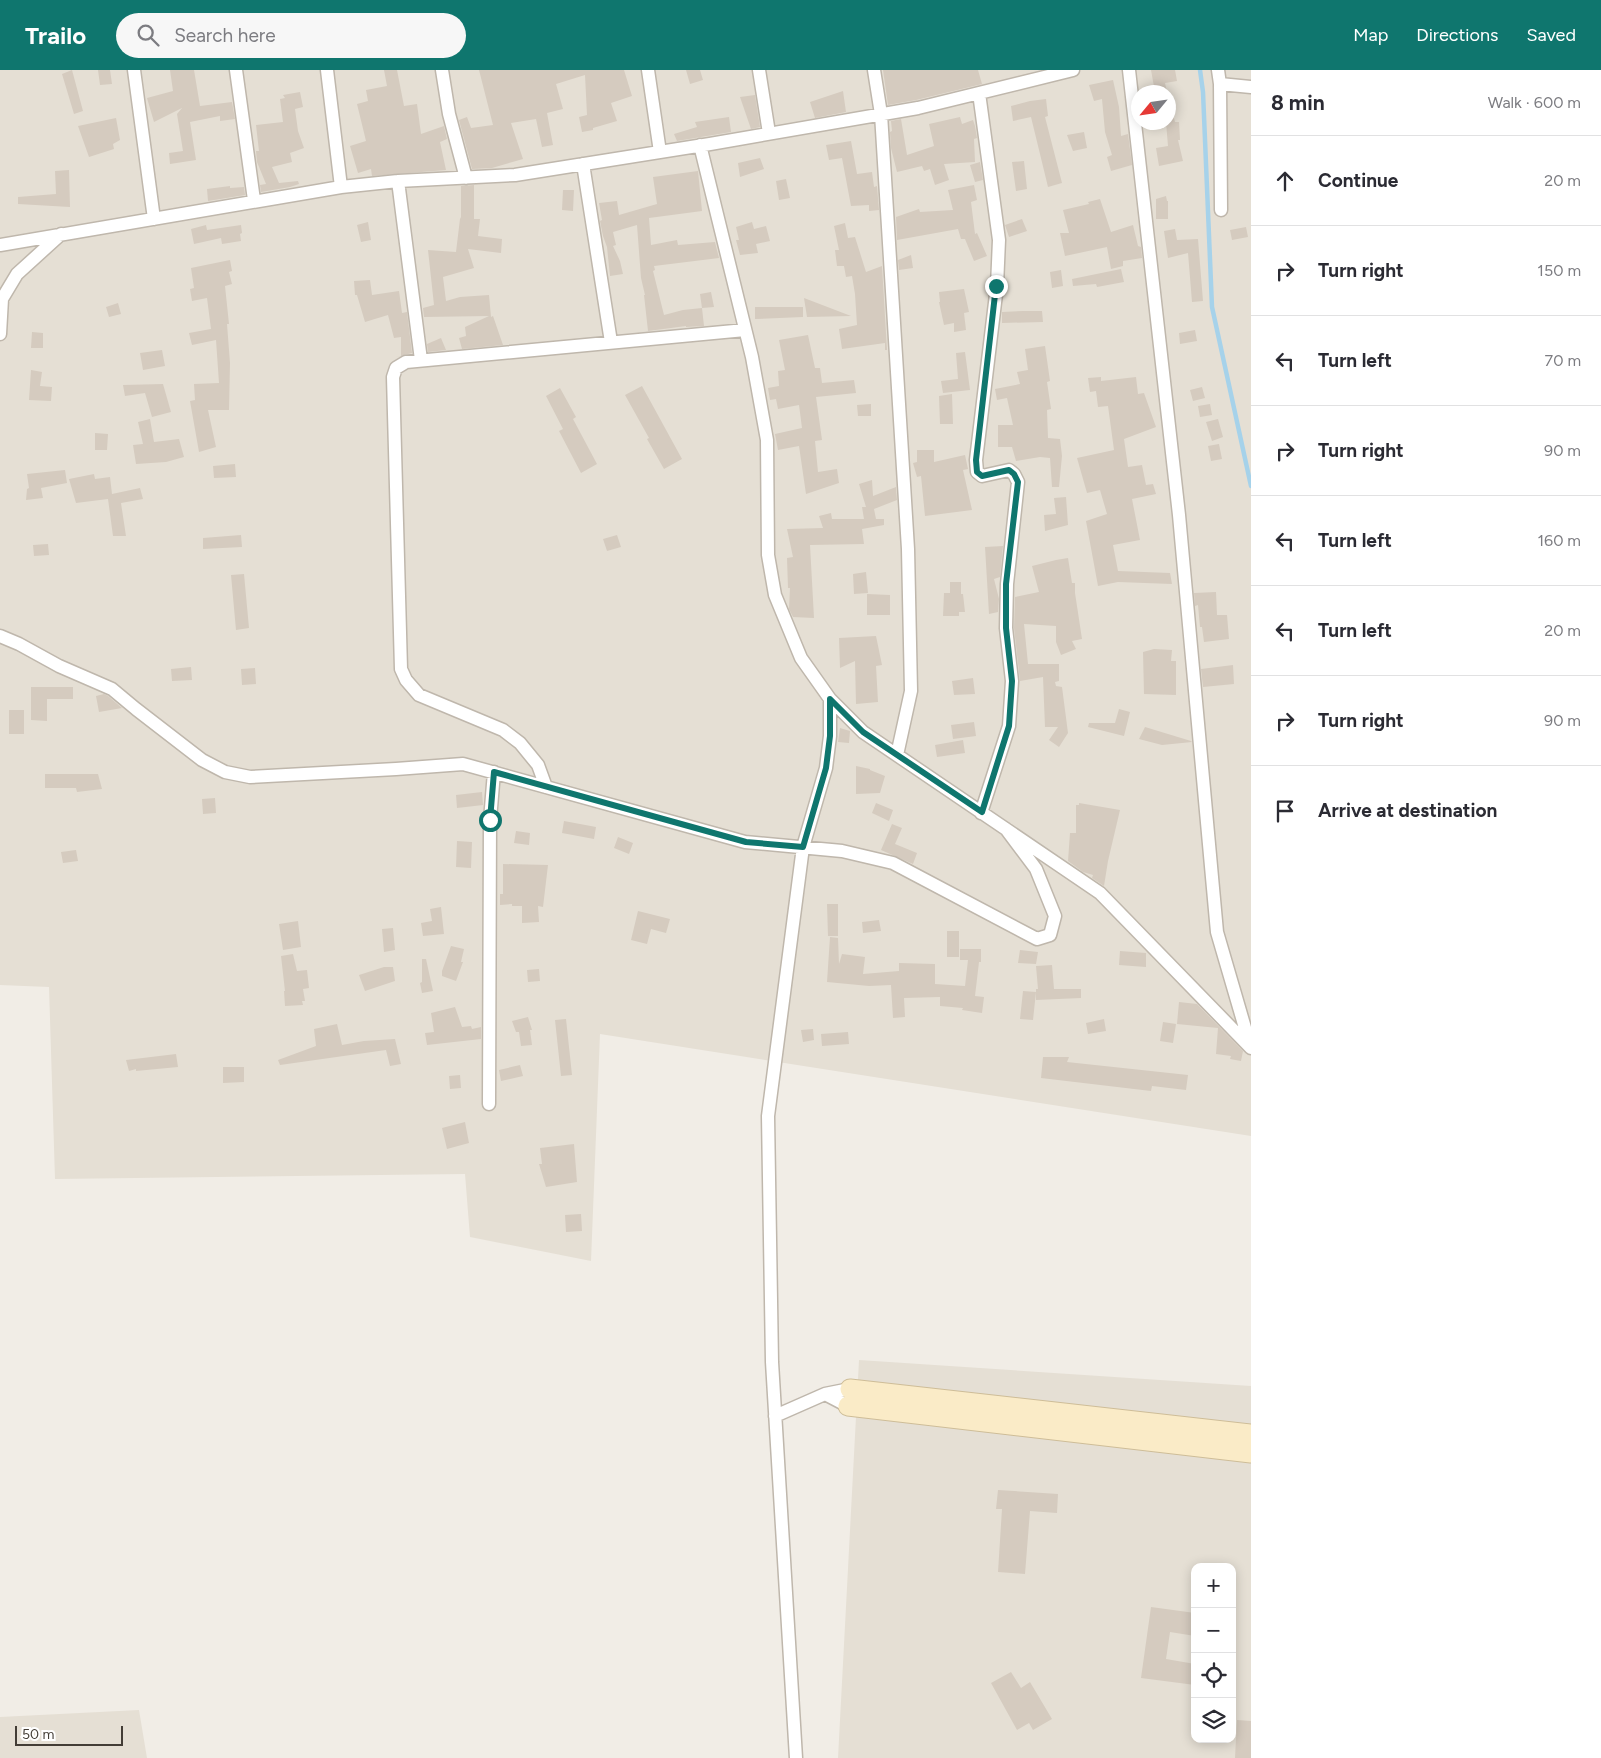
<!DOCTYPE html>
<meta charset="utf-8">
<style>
body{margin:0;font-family:Figtree,sans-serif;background:#f7f7f7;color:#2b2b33}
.controls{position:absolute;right:15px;bottom:15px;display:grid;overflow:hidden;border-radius:10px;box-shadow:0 2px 12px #0003}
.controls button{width:45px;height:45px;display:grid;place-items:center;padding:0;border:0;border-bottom:1px solid #e1e1e2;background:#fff;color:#2b2b33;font:25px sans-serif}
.compass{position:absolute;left:1131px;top:15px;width:45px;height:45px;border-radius:50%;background:#fff;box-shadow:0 2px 12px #0003;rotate:241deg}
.scale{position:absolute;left:15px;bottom:12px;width:108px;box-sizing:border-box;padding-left:5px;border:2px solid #433d36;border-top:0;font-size:14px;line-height:18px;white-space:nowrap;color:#433d36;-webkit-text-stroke:4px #fff;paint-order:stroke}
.stop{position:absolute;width:15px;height:15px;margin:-11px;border:4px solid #0f766e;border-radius:50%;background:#fff}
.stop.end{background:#0f766e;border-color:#fff;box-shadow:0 1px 5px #0008}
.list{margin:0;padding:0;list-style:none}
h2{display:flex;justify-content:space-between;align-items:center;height:65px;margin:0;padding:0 20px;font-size:21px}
h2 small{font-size:16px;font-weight:400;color:#7c7c81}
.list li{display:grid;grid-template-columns:32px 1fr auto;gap:15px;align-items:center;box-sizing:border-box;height:90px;padding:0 20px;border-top:1px solid #e1e1e2}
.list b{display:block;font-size:19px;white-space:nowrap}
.list em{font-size:16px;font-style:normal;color:#7c7c81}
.icon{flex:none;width:28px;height:28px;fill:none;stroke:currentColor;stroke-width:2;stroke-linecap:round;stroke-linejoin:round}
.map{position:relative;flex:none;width:1251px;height:1688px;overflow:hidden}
header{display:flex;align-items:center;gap:30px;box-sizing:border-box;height:70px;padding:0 25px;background:#0f766e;color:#fff}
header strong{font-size:24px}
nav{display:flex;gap:28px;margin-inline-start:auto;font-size:18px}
.search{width:350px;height:45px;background:#f7f7f7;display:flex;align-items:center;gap:12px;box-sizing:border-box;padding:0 18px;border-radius:28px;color:#7c7c81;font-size:19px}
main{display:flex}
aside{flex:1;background:#fff}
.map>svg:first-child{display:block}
</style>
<header>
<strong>Trailo</strong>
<div class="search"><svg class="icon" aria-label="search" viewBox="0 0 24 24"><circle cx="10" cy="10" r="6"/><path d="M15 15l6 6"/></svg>Search here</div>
<nav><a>Map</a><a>Directions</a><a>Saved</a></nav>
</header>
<main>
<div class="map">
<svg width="1251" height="1688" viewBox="0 0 1251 1688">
<rect width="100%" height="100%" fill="#f1ede6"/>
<!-- residential -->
<path fill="#e5dfd4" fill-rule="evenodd" d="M0 0H1251V1066L600 964 591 1191 470 1167 465 1104 55 1109 49 917 0 915ZM1138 22H1168V52H1138Z
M859 1290 1251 1316V1688H838ZM1195 1497H1232V1669H1195Z
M139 1640 147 1688H0V1647Z"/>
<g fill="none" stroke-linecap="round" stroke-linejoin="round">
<!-- stream -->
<path stroke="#a6d2ea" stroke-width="4.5" d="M1200 0 1203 22 1212 237 1251 416"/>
</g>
<!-- building -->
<path fill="#d5cbbf" d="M72 0 83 41 74 44 62 4Z
M98 0H110L112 14 100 15Z
M170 0H194L200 36 232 32 235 49 220 51V46L190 52 196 90 170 94 169 83 183 81 177 44 182 38 154 52 147 28 173 21Z
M384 0H397L404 36 417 34 421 64 444 56 447 69 440 72 446 100 372 106 371 99 358 103 350 76 366 71 357 34 368 31 366 20 387 16Z
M479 0H624L632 26 611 33 617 51 593 58V60L582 62 579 47 587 45 585 5 556 14 563 39 547 43 553 75 542 77 536 49 511 53 523 89 492 98 472 99 459 50 467 47 471 58 493 55Z
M686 0H700L703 10 690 14Z
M883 0H978L982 14 916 30 888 35Z
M1151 0H1175L1177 11 1165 13 1167 22H1155Z
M1113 10 1119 37 1121 66 1128 64 1132 95 1111 101 1107 87 1112 85 1105 62 1102 29 1094 31 1089 15Z
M843 21 846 42 815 48 810 32Z
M300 22 303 37 295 39 298 61 304 78 290 83 292 92 272 97 279 113 298 111 299 114 290 117 261 122 260 115 266 114 257 92 256 81H259L256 55 283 52 280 29 285 28 283 25Z
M755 25 760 57 751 59 740 27Z
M1046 29 1048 46 1045 47 1062 113 1048 117 1031 47 1013 51 1011 36 1030 31Z
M1168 41H1172L1175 52H1179L1180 70H1178L1183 91 1159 96 1156 78 1168 76 1166 52H1168Z
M729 47 731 62 677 71 674 64 697 57 695 52Z
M960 47 962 54 973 50 975 56 977 68 974 69 975 92 944 94 949 110 935 115 930 99 924 101 922 96 897 102 891 78 890 62 892 61 891 51 901 49 907 85 934 76 929 54Z
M116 48 120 70 113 74 114 79 89 87 78 56Z
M1084 62 1087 78 1073 81 1067 65Z
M851 71 857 104 872 102 874 117 877 116 879 140 869 141V135L851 136 842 88 829 90 826 75Z
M760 88 764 99 740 107 738 93Z
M1024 91 1027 119 1016 121 1012 92Z
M980 92 983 110 975 112 970 95Z
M69 100 70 137 18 134V127L56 124 55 101Z
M698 101 702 141 649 148 651 175 677 170 678 175 715 172 719 188 654 196 655 200 653 201 664 245 683 240 702 238 704 256 686 257V256L648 261 644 225H645L641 208 637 155 613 162 616 175 613 176 620 191 623 204 610 206 607 177 603 166 600 151 602 150 599 133 617 131 619 145 657 134 653 107Z
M786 109 790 128 779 130 776 111Z
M474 115V149H480L478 166 502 169 501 183 468 179 474 198 443 207 446 231 460 227 489 225 491 247 493 246 503 275 462 279 459 268 466 266 465 257 489 246 424 247 423 238 434 235 428 180 456 182 460 149 461 147V116Z
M974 115 977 130 971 132 975 164 977 163 987 186 974 191 965 169H961L958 159 897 170 896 147 919 139 920 142 953 140 948 120Z
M230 116V118L244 117 245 125 208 131 207 119Z
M563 120H574L573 141 562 140Z
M1166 126 1167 131H1168V149H1156V129Z
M1100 129 1111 162 1133 155 1138 176 1141 177 1142 188 1123 191V196L1111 199 1107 177 1065 186 1060 163H1069L1063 140 1089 134 1088 132Z
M1022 149 1027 161 1009 167 1005 155Z
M368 152 371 170 361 172 357 155Z
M752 152 754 159 766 156 770 171 756 174 758 183 740 185 736 170H739L736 157Z
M845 153 848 168 855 167 866 202 882 196 887 280H885V273L842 279 839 259 857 255 855 224 852 206 846 207 844 196H837L835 180H839L834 156Z
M206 155 207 160 241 155 242 163 240 164 241 171 222 174 221 168 194 174 191 159Z
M1246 157 1248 167 1232 170 1230 160Z
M1175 159 1177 170 1198 169 1203 231 1192 232 1188 183 1168 188 1164 161Z
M911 185 913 198 899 200 898 190Z
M230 190 232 201 229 202 232 214 225 216 229 254H227L230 293 229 340H208L216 377 199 382 190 331 195 330 194 314 219 313 216 270 192 275 189 263 211 259 207 228 192 231 190 219 194 218 191 198Z
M1121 199 1124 212 1097 217 1096 214 1073 216 1072 209Z
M1061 200 1063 216 1052 218 1050 202Z
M370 210 372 225 399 221 402 243 407 242 412 283 396 287 401 286V267L394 268 388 245 365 252 357 225H355L354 211Z
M964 219 969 242 964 243 966 260 954 262V253L944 255 939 232H940L939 222Z
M711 222 714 237 702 238 700 224Z
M804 228 851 246 807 247Z
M118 233 121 244 109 247 106 237Z
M755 237H803V247L755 249Z
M1023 241H1042L1043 252 1002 253V242Z
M1195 260 1197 271 1180 274 1179 263Z
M32 262 43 263V278H31Z
M808 265 815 298H820L822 313 854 310 856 323 816 327 822 370 815 371 818 402 837 399 839 413 806 424 799 376 778 380 775 364 802 358 799 335 778 339 776 329 770 330 768 318 779 316 778 301 785 300 779 270Z
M441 268 446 280 428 282 427 274Z
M1045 276 1050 311 1047 312 1051 339 1047 340 1048 368 1060 369 1062 386 1059 417H1052L1050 388 1040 387 1016 391 1012 377H998V355H1013L1007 328 997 330 995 319 1020 314 1017 302 1028 300 1025 279Z
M162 280 165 296 143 300 140 283Z
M965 282 970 320 943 323 941 311 958 309 956 283Z
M31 300 42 302 40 316 52 317 51 331 29 330Z
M1101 307V311L1136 307 1138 324 1144 323 1156 357 1124 369 1128 397 1142 395 1146 415 1153 414 1156 424 1132 429 1140 470 1113 475 1118 501 1170 503 1172 514 1118 512 1098 516 1086 451 1107 444 1100 420 1087 423 1077 388 1114 380 1108 336 1098 337 1096 321 1090 322 1088 308Z
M163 314 171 342 152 347 145 323 125 326 123 315Z
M642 316 682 389 664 399 647 369 649 368 625 325Z
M1202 317 1205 328 1193 331 1190 320Z
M560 318 576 347 573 349 597 394 581 403 559 361 563 359 546 326Z
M952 324 953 354H940L939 326Z
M871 334V346H858L857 335Z
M1210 334 1212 345 1200 347 1198 336Z
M150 349 154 372 179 369 184 387 166 392 136 394 133 375 143 374 138 352Z
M1218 349 1223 367 1212 371 1206 352Z
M95 363 108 364 107 380H95Z
M1219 374 1222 389 1211 391 1208 376Z
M917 380H934V392L965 385 968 399 963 400 972 440 925 446 921 406 917 407 913 393 917 392Z
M235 394 236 407 214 408 213 396Z
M65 400 67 413 41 418 43 428 26 430 27 419 29 418 27 404Z
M94 404 95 409 110 407 112 424 140 418 143 429 121 433 126 466H113L108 429 76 433 69 409Z
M872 410 873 426 896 417V419L897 430 874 439 876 449H884V455L862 459 864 474 810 475 814 548 793 547 789 539 790 518H788L787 488 793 487 787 459 823 458 819 446 831 443 832 449H864L862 437H866L859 414Z
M1066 427 1068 455 1045 461 1044 445 1056 444 1054 428Z
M241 465 242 477 203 479V468Z
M617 465 621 477 607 481 603 469Z
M48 474 49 485 34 486 33 475Z
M1003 476 1000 507 994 509 999 529 998 542 989 544 985 477Z
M1068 488 1072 513H1075V523L1082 569 1072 571 1076 579 1061 585 1056 572V556L1024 554 1028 594H1059V611L1055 612 1056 616 1062 617 1068 663 1059 677 1049 670 1058 657H1045L1043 607 1020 611 1014 558 1015 527 1039 522 1032 496 1056 490Z
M866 502 868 523 854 524 853 504Z
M244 504 249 558 236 560 231 505Z
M950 512H961V524H963L965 542H959V546H943L944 523H950Z
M1216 522 1217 545H1227L1229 569 1204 572 1202 557H1200L1198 535 1195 536 1194 523Z
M867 524 890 525V545H867Z
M876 566 882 595 876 596 878 632 856 634 855 591 840 598 839 568Z
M1154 579 1172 580 1171 591H1176V625L1144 624 1143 582Z
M1233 595 1234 614 1203 617 1201 599Z
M191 597 192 610 172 611 171 599Z
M255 598 256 614 242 615 241 599Z
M973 608 975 624 954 625 952 611Z
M31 617H73V629H47V651L31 650Z
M104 624 108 626 122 638 99 642 96 626Z
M1119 639 1130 642 1124 666 1088 657 1089 653H1115Z
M9 640H24V664H9Z
M974 652 976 666 953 669 951 655Z
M1145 657 1191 671 1192 672 1162 675 1139 669Z
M840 658 850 661 849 673 838 672Z
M963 670 965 683 937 687 935 675Z
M856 696 870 699V700L885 706 880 723 856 724Z
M45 704H98L102 719 77 722 76 718H45Z
M482 722 483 735 457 738 456 725Z
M215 728 216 743 203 744 202 729Z
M876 733 893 740 889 751 872 743Z
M1079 733 1120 740 1108 791 1104 816 1092 808 1093 805 1083 802 1068 791 1070 763H1076V735H1079Z
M564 751 596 757 594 769 562 763Z
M892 754 902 758 895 774 917 783 913 794 881 780Z
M516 761 530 763 529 775 514 773Z
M618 767 633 773 629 784 614 778Z
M457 771 472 772 471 798 456 797Z
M76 780 78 791 63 793 61 782Z
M503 794 548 795 543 837 538 836 539 852 522 853V836H512V834L500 835V824H503Z
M827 834H838V866H828Z
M441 837 444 864 423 866 421 853 432 851 430 839Z
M638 841 670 849 666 863 651 859 647 874 631 870Z
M879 850 881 861 863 863 862 852Z
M298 851 301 877 283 880 279 854Z
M393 858 395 880 384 882 382 859Z
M947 861H959V887H947Z
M830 867 838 868 839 894 842 884 865 887 863 904 899 901V893L935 894V914L965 916 968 890H960V879H981V892H979L975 926 984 927 982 943 962 940 963 938 940 936V927L904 928 905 947 893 948 891 915 869 916 827 912Z
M451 876 464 879 461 892H463L456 911 442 906V901Z
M1020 880 1038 882 1036 894 1018 893Z
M1120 881 1146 883V897L1119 895Z
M293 884 297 901 307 900 309 918 303 919 305 931H302L303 935 285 936 284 921H285L281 886Z
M422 889H426L433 921 422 923 420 913 422 912Z
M1052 895 1054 919H1081V928L1036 930V919H1038L1036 896Z
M384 897H393L395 911 365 921 359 905Z
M539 899 540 911 528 912 527 900Z
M1023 921 1036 922 1033 950 1020 949Z
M1179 932 1197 934 1243 981 1241 991 1230 989 1231 986 1216 984 1218 958 1177 954Z
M455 937 462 957 471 956 472 959 481 957V969L427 975 425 963 434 962 431 943Z
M528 947 532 960H530L532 975 521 976 519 962H516L512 951Z
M566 949 572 1005 561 1006 555 950Z
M1104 949 1106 961 1088 964 1086 953Z
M1163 952 1176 954 1173 973 1160 971Z
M337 954 342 975 364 971 395 969 401 994 390 996 386 980 280 995 278 990 316 976 314 959Z
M813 959 814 970 803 972 801 960Z
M848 962 849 974 822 976 821 964Z
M176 984 178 997 136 1001V999L129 1001 126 990Z
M1043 987H1069L1067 992 1188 1005 1186 1020 1152 1016 1151 1021 1041 1008Z
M520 995 523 1006 501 1011 499 1000Z
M223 997H244V1012L223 1013Z
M460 1005 461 1018 450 1019 449 1006Z
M465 1052 469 1073 447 1079 442 1058Z
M574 1074 577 1112 546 1117 539 1094H542L540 1078Z
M581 1144 582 1161 566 1162 565 1145Z
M998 1420 1058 1424 1057 1443 1030 1441 1025 1504 998 1502 1002 1439H996Z
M1151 1537 1195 1543V1566L1170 1562 1166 1589 1195 1594V1615L1141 1608Z
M1011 1602 1021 1618 1030 1612 1052 1649 1033 1660 1029 1653 1017 1660 991 1613Z
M1237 1650 1251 1651V1688H1235Z"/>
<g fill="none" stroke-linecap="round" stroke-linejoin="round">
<defs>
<path id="street" d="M134 0 154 149
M236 0 254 130
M327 0 341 117
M442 0 449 44 466 108
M648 0 660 82
M759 0 769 63
M874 0 881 44 908 479 911 621 897 685
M1129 0 1179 445 1217 862 1250 975
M1218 0 1220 14 1221 140
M1220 14 1251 17
M979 23 999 170 997 216 976 390 977 402 982 406 1009 400 1014 404 1018 412 1007 514 1006 558 1012 611 1009 656 981 743
M700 75 752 287 767 370 768 485 775 525 801 588 830 629 863 662 1100 823 1251 978
M583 94 611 272
M398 111 421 290
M0 175 341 117 398 111 515 105 710 74 918 38 1073 0
M0 264 2 229 17 204 61 164
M0 566 19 574 59 596 112 619 136 639 202 690 225 702 250 707 396 699 463 694 745 772 842 781 893 793 1037 869 1050 865 1055 846 1036 799 1006 759
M546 717 538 695 520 673 503 660 419 625 406 610 401 599 393 307 396 298 406 292 745 260
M489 1034 490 750 494 702
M848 1336 825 1324 850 1319
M775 1346 825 1324
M796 1688 772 1292 768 1046 803 777 826 698 830 666V629"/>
<path id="secondary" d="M850 1319 1251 1364
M848 1336 1251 1383"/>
</defs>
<!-- street casing -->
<use href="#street" stroke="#bfb7ac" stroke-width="15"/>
<!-- secondary casing -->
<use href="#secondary" stroke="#cebd98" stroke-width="21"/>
<!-- street -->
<use href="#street" stroke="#fff" stroke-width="12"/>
<!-- secondary -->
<use href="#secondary" stroke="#faebc7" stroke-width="19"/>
</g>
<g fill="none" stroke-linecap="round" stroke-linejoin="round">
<!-- route -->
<path stroke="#0f766e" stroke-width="6" d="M490 750 494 702 746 772 803 777 826 698 830 666V629L863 662 982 742 1009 656 1012 611 1006 558V514L1018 412 1014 404 1009 400 982 406 977 402 976 390 996 216"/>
</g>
</svg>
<div class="controls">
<button>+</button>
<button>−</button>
<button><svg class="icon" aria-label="locate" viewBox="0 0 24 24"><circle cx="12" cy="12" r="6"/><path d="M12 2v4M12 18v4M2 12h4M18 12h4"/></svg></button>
<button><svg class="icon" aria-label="layers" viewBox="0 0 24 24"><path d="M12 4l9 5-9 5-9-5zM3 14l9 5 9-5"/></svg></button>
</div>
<svg class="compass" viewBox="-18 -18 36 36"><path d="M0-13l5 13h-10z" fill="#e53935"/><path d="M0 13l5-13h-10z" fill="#7c7c81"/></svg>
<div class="scale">50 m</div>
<div class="stop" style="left:490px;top:750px"></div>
<div class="stop end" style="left:996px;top:216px"></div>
</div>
<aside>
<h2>8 min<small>Walk · 600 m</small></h2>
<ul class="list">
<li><svg class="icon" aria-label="ahead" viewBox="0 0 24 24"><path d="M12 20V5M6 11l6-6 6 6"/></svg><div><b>Continue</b></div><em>20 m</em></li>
<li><svg class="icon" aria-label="right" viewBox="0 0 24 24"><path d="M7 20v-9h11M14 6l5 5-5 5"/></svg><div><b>Turn right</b></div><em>150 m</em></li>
<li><svg class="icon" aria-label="left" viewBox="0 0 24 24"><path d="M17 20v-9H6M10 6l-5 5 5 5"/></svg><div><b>Turn left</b></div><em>70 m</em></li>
<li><svg class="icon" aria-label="right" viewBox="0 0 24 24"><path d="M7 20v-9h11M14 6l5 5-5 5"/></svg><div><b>Turn right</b></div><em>90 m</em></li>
<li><svg class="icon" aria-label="left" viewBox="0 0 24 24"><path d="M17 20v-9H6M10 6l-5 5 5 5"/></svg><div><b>Turn left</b></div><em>160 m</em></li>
<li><svg class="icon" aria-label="left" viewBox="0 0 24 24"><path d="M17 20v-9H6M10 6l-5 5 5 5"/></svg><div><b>Turn left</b></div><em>20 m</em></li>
<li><svg class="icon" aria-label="right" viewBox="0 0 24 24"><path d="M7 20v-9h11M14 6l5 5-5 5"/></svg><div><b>Turn right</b></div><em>90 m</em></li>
<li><svg class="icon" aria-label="arrive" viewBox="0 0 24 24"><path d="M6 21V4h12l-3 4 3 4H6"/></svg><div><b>Arrive at destination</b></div></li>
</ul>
</aside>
</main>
